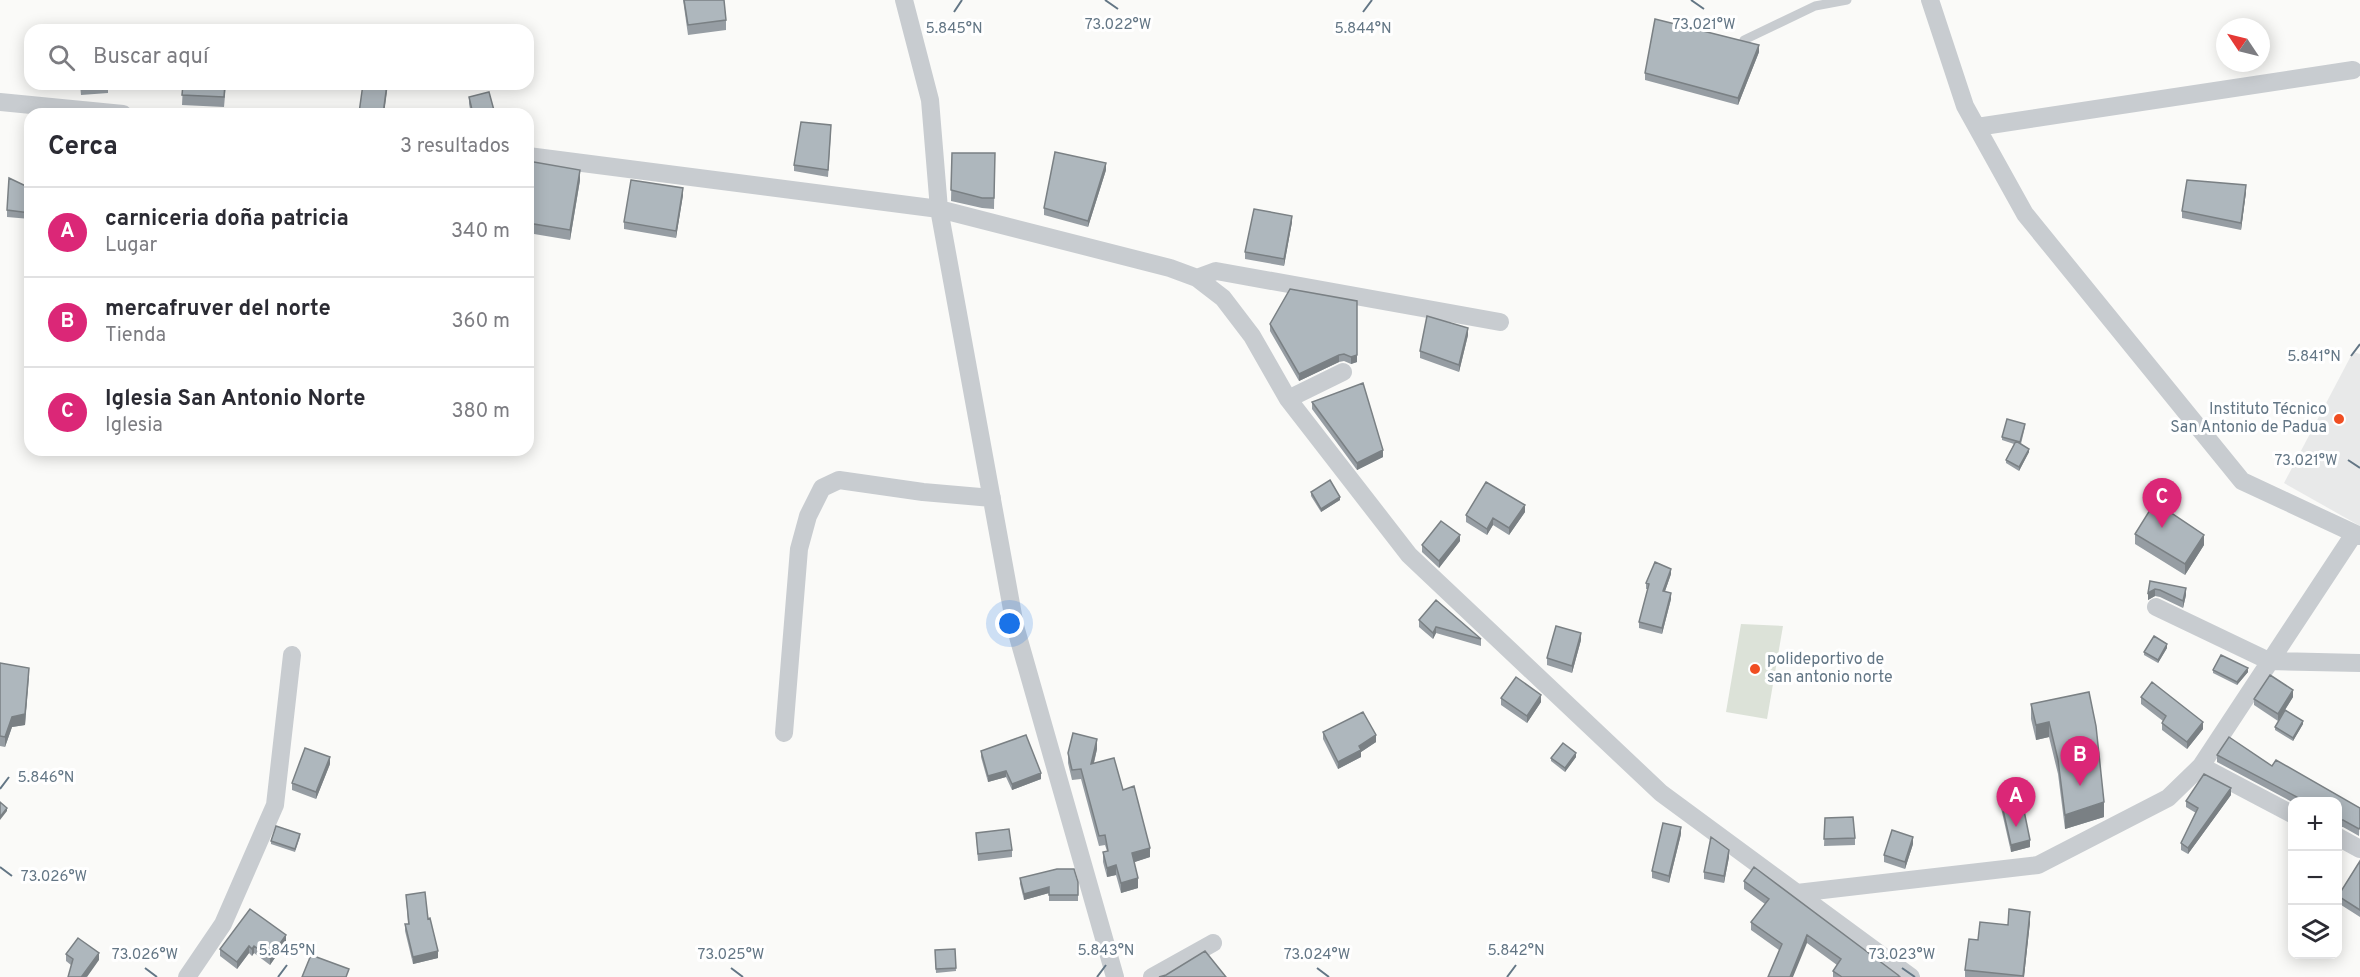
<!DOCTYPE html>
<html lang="es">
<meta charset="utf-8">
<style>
body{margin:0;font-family:Overpass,sans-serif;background:#f7f7f7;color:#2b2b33}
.controls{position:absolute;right:18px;bottom:18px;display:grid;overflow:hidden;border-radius:12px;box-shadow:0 3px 15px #0003}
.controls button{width:54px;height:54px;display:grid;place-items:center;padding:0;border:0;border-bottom:2px solid #e1e1e2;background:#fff;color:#2b2b33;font:30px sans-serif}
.compass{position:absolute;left:2216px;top:18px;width:54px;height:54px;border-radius:50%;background:#fff;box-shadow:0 3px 15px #0003;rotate:305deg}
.you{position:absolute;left:1010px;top:624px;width:21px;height:21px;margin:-15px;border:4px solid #fff;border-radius:50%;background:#1a73e8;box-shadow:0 0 0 9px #1a73e833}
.badge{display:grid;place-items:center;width:39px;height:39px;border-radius:50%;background:#db2777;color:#fff;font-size:20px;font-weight:700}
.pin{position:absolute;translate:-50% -50px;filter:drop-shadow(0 2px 3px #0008)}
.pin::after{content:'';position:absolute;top:32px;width:21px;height:18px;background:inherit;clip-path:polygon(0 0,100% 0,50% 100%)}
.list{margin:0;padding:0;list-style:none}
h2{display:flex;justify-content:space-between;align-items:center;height:78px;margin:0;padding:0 24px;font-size:26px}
h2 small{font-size:20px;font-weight:400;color:#7c7c81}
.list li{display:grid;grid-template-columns:39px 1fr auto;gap:18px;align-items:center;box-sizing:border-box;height:90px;padding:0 24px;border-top:2px solid #e1e1e2}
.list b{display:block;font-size:22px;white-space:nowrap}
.list p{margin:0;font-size:20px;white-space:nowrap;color:#7c7c81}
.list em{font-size:20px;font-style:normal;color:#7c7c81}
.icon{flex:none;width:33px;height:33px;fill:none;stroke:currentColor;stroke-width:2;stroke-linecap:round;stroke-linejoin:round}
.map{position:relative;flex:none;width:2360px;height:977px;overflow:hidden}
.search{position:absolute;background:#fff;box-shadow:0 3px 15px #0003;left:24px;top:24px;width:510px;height:66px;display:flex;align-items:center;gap:15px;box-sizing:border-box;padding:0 21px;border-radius:18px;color:#7c7c81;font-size:22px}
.panel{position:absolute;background:#fff;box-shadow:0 3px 15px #0003;left:24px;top:108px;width:510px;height:348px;border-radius:18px}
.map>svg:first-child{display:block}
</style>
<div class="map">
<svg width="2360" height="977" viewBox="0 0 2360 977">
<rect width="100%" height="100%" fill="#fafaf8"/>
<!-- built -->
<path fill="#e8e9e9" d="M2353 352 2360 354V526L2284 483Z"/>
<!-- green -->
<path fill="#dce2d8" d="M1741 624 1783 626 1767 719 1726 712Z"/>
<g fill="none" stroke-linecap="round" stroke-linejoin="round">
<!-- service -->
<path stroke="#c8ccd0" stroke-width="9" d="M1744 40 1815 6 1847 0"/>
<!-- minor -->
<path stroke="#c8ccd0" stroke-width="18" d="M904 0 930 100 939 209 1015 626 1115 977
M1930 0 1965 106 2025 214 2242 481 2360 536
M0 102 123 114
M1977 127 2353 70
M528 156 939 209 1170 268 1197 278 1223 298 1252 336 1288 399 1409 555 1661 793 1911 977
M1197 278 1216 271 1500 322
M1288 399 1343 372
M2156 607 2269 661 2360 663
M784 733 799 549 808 516 822 488 839 480 923 492 992 498
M2201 766 2292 814
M2338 837 2360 849
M1797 893 2038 865 2168 798 2201 766 2354 534
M187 977 223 924 275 805 292 655
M1152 977 1213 943"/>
</g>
<!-- wall -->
<path fill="#969da3" d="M683 0H724L726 20V30L688 35Z
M1759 52 1738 105 1645 80V73Z
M80 84H108V93L81 95Z
M183 84H226L224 107 182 105Z
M469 97 495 114H471L469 104Z
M831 132 828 177 794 171V165Z
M952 153H995L994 209 982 208 951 201Z
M528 161 580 180 570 240 528 233Z
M1106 170 1088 227 1044 215V208Z
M30 188V219L7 217V210Z
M2246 192 2241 230 2182 218V211Z
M683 195 676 238 624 229V222Z
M1292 222 1284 266 1245 259V252Z
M1290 289 1357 362 1351 364 1344 361 1339 362 1299 381 1270 331V324Z
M1468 335 1459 372 1420 358V351Z
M1312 402 1383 457 1357 470 1312 409Z
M2025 427 2021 444 2029 452 2019 471 2006 463V460L2014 444 2002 440V437Z
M1311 492 1340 500 1321 512 1311 496Z
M1525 512 1509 535 1493 525 1487 535 1466 522V515Z
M2135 534 2204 545 2185 575 2135 544Z
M1460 541 1439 568 1422 552V545Z
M1671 574 1665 591 1671 599 1662 634 1639 628V622L1648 589H1646V583Z
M2150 581 2186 595 2183 608 2160 597 2155 596 2148 600Z
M1419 620 1481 639V646L1436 633 1433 639 1419 627Z
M1581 640 1572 673 1547 665V658Z
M2167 648 2158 663 2144 655V652Z
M0 663 29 678 25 725 12 727 5 747 0 746Z
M2213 670 2248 672 2237 685 2213 673Z
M2089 692 2104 817 2065 829 2058 774 2049 737 2036 740 2031 719V704Z
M2141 697 2203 729 2187 749 2162 730V723L2163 721 2141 704Z
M2293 697 2278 721 2254 705V699Z
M1501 698 1541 702 1527 723 1501 705Z
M2303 724 2293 741 2275 730V727Z
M1323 732 1376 742 1361 752V757L1338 769 1323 739Z
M1097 749 1094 763 1123 790 1150 857 1134 862 1138 888 1121 893 1116 875 1107 877 1103 862V852L1107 851 1105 845 1099 846 1081 779 1072 780 1068 763V753Z
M981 751 1041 779 1012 790 1006 777 988 782 981 757Z
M2217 755 2272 766 2360 808 2359 836 2343 827H2337V801L2292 802 2217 762Z
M1576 757 1565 772 1551 761V758Z
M330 764 316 799 292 790V783Z
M2231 795 2188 854 2181 850V843L2196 813 2186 807V801Z
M2001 801 2030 847 2011 852 2001 808Z
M1825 818 1855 838V845L1824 846Z
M976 833 1012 850V857L978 861Z
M1681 834 1669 883 1652 878V871Z
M300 837 295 852 271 844V841Z
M1913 844 1905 869 1884 862V855Z
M1729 857 1724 883 1704 879V872Z
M2360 861V917L2338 903V896Z
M1020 878 1078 882V901H1049V893L1024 900 1020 884Z
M1744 881 1900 977H1833V971L1837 965 1807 943 1779 950 1751 930V922L1765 904 1744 889Z
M406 895 428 919 438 958 413 964 405 931V924H408Z
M2030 922 2024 977H1965V970L1978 940 2008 925Z
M286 942 270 965 254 953 252 956 249 953 237 969 220 956V949Z
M955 949 956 971 936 973 935 950Z
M66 954 99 960 71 965 66 961Z"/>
<!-- shaded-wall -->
<path fill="#7a8084" d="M1759 45V52L1738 105V98Z
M387 84H388L384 114H383Z
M1106 163V170L1088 227V221Z
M580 170V180L570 240V230Z
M2246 185V192L2241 230V223Z
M683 188V195L676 238V231Z
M1292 216V222L1284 266V259Z
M1468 328V335L1459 372V365Z
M1339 355V362L1299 381V374Z
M1357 355V362L1351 364V357Z
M2029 449V452L2019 471V467Z
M1383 450V457L1357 470V463Z
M1340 497V500L1321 512V509Z
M1525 505V512L1509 535V528Z
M1493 518V525L1487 535V529Z
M1460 535V541L1439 568V561Z
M2204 535V545L2185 575V564Z
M1671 569V574L1663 597V591Z
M2186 588V595L2183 608V601Z
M2155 589V596L2148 600V593Z
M1671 593V599L1662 634V628Z
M1436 627V633L1433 639V633Z
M1581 633V640L1572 673V666Z
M2167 644V648L2158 663V660Z
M29 668 25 725 12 727 5 747V737Z
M2248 668V672L2237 685V682Z
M2293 690V697L2278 721V714Z
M1541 695V702L1527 723V716Z
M2303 721V724L2293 741V738Z
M2049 722V737L2036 740V725Z
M2203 722V729L2187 749V742Z
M1376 735V742L1361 752V757L1338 769V762L1359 746Z
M1097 739V749L1091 774V764Z
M1576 753V757L1565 772V768Z
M330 757V764L316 799V792Z
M1006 771V777L988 782V776Z
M1041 773V779L1012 790V784Z
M2231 788V795L2188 854V848Z
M2104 802V817L2065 829V815Z
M7 808V811L0 820V817Z
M1681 827V834L1669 883V876Z
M1913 837V844L1905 869V862Z
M2030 840V847L2011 852V845Z
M1150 848V857L1132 863V853Z
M1729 850V857L1724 883V876Z
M1116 865V875L1107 877V868Z
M1138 878V888L1121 893V883Z
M1049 887V893L1024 900V894Z
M2030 912V922L2024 977H2023Z
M286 935V942L270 965V958Z
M1807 935V943L1793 977H1790Z
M249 946V953L237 969V962Z
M254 946V953L252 956V949Z
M438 951V958L413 964V957Z
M99 953V960L87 977 82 976Z"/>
<!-- building -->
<path fill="#aeb7bd" stroke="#7a8084" stroke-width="1.5" d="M684 0H724L726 20 688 25Z
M1655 19 1759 45 1738 98 1645 73Z
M81 84H108V86L81 88Z
M183 84H225L224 97 182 95Z
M363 84H387L383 114 359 113Z
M489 92 495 114H473L469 97Z
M801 122 831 125 828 170 794 165Z
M1055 152 1106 163 1088 221 1044 208Z
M952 153H995L994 198H982L951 190Z
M528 161 580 170 570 230 528 223Z
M9 178 30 188V213L7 210Z
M631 180 683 188 676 231 624 222Z
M2187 180 2246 185 2241 223 2182 211Z
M1254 209 1292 216 1284 259 1245 252Z
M1290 289 1357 301V355L1351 357 1344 354 1339 355 1299 374 1270 324Z
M1427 316 1468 328 1459 365 1420 351Z
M1363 383 1383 450 1357 463 1312 402Z
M2007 419 2025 424 2020 442 2002 437Z
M2016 441 2029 449 2019 467 2006 460Z
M1330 480 1340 497 1321 509 1311 492Z
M1486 482 1525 505 1509 528 1493 518 1487 529 1466 515Z
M2155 502 2204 535 2185 564 2135 534Z
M1441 521 1460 535 1439 561 1422 545Z
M1655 562 1671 569 1663 591 1671 593 1662 628 1639 622 1649 584 1646 583Z
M2150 581 2186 588 2183 601 2160 590 2155 589 2148 593Z
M1436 600 1481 639 1436 627 1433 633 1419 620Z
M1556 626 1581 633 1572 666 1547 658Z
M2154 636 2167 644 2158 660 2144 652Z
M2221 655 2248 668 2237 682 2213 670Z
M0 663 29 668 25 714 12 717 5 737 0 736Z
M2270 675 2293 690 2278 714 2254 699Z
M1516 677 1541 695 1527 716 1501 698Z
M2152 682 2203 722 2187 742 2162 723 2166 716 2141 697Z
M2089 692 2096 726 2104 802 2065 815 2058 760 2049 722 2036 725 2031 704Z
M2285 710 2303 721 2293 738 2275 727Z
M1363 712 1376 735 1359 746 1361 750 1338 762 1323 732Z
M1073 733 1097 739 1091 764 1114 758 1123 790 1134 786 1150 848 1132 853 1138 878 1121 883 1116 865 1107 868 1103 852 1108 851 1105 835 1099 836 1081 769 1072 770 1068 753Z
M1026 735 1041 773 1012 784 1006 771 988 776 981 751Z
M2229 737 2272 766 2276 760 2360 808V827L2359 829 2343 820H2337V801H2300L2297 797 2217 755Z
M1563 743 1576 753 1565 768 1551 758Z
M305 748 330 757 316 792 292 783Z
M2204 774 2231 788 2188 848 2181 843 2198 808 2186 801Z
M2021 796 2030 840 2011 845 2001 801Z
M0 802 7 808 0 817Z
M1853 817 1855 838 1824 839 1825 818Z
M1663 823 1681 827 1669 876 1652 871Z
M276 826 300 834 295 849 271 841Z
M1009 829 1012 850 978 854 976 833Z
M1892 830 1913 837 1905 862 1884 855Z
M1711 837 1729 850 1724 876 1704 872Z
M2360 861V910L2338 896Z
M1754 867 1898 975 1900 977H1842L1833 971 1841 959 1807 935 1790 977H1768L1782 944 1751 922 1769 899 1744 881Z
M1057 869H1074L1078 882V895H1049V887L1024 894 1020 878Z
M425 892 428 919 430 918 438 951 413 957 405 924H409L406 895Z
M250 909 286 935 270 958 254 946 252 949 249 946 237 962 220 949Z
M2009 909 2030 912 2023 976 1965 970 1969 939 1978 940 1980 922 2008 925Z
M78 938 99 953 82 976 86 977H68L73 959 66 954Z
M955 949 956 968 936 969 935 950Z
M1205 951 1226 977H1159L1166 975Z
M311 955 349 969 346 977H302Z"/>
<!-- ticks -->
<path fill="none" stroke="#637685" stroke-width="2" d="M1105 0 1118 9M1691 0 1704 9M954 12 962 0M1363 12 1372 0M2351 356 2360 344M2348 460 2360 468M0 789 9 777M0 867 12 876M145 968 157 977M731 968 743 977M1317 968 1329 977M1902 968 1915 977M278 977 287 965M1097 977 1106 965M1507 977 1516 965"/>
<!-- markers -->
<g fill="#f04e22" stroke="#fff" stroke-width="2">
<circle cx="2339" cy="419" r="6"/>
<circle cx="1755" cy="669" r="6"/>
</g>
<g text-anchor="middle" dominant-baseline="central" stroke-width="6" stroke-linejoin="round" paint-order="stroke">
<!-- poi labels -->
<g font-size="16" fill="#637685" stroke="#fff" text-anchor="end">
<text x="2327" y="410">Instituto Técnico<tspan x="2327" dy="18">San Antonio de Padua</tspan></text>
<text x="1767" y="660" text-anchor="start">polideportivo de<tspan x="1767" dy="18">san antonio norte</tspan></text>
</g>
</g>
<g font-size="15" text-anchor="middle" fill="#637685" stroke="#fff" stroke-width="6" stroke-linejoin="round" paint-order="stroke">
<text x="1118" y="29">73.022°W</text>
<text x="1704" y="29">73.021°W</text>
<text x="954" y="33">5.845°N</text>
<text x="1363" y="33">5.844°N</text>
<text x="2314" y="361">5.841°N</text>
<text x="2306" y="465">73.021°W</text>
<text x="46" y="782">5.846°N</text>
<text x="54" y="881">73.026°W</text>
<text x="287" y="955">5.845°N</text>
<text x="1106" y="955">5.843°N</text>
<text x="1516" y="955">5.842°N</text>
<text x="145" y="959">73.026°W</text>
<text x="731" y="959">73.025°W</text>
<text x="1317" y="959">73.024°W</text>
<text x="1902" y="959">73.023°W</text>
</g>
</svg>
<div class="controls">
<button>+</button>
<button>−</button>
<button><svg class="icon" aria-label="layers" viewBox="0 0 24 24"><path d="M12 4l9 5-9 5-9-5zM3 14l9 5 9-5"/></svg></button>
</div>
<svg class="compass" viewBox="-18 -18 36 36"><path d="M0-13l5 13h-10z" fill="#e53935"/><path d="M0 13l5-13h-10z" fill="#7c7c81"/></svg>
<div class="you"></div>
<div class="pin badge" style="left:2016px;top:827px">A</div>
<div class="pin badge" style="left:2080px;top:786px">B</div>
<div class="pin badge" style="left:2162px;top:528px">C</div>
<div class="search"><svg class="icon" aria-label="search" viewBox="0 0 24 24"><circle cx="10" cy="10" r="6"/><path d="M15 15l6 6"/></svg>Buscar aquí</div>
<section class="panel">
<h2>Cerca<small>3 resultados</small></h2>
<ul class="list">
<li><span class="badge">A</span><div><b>carniceria doña patricia</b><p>Lugar</p></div><em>340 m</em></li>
<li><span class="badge">B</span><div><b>mercafruver del norte</b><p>Tienda</p></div><em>360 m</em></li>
<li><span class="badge">C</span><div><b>Iglesia San Antonio Norte</b><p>Iglesia</p></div><em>380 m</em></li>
</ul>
</section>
</div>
